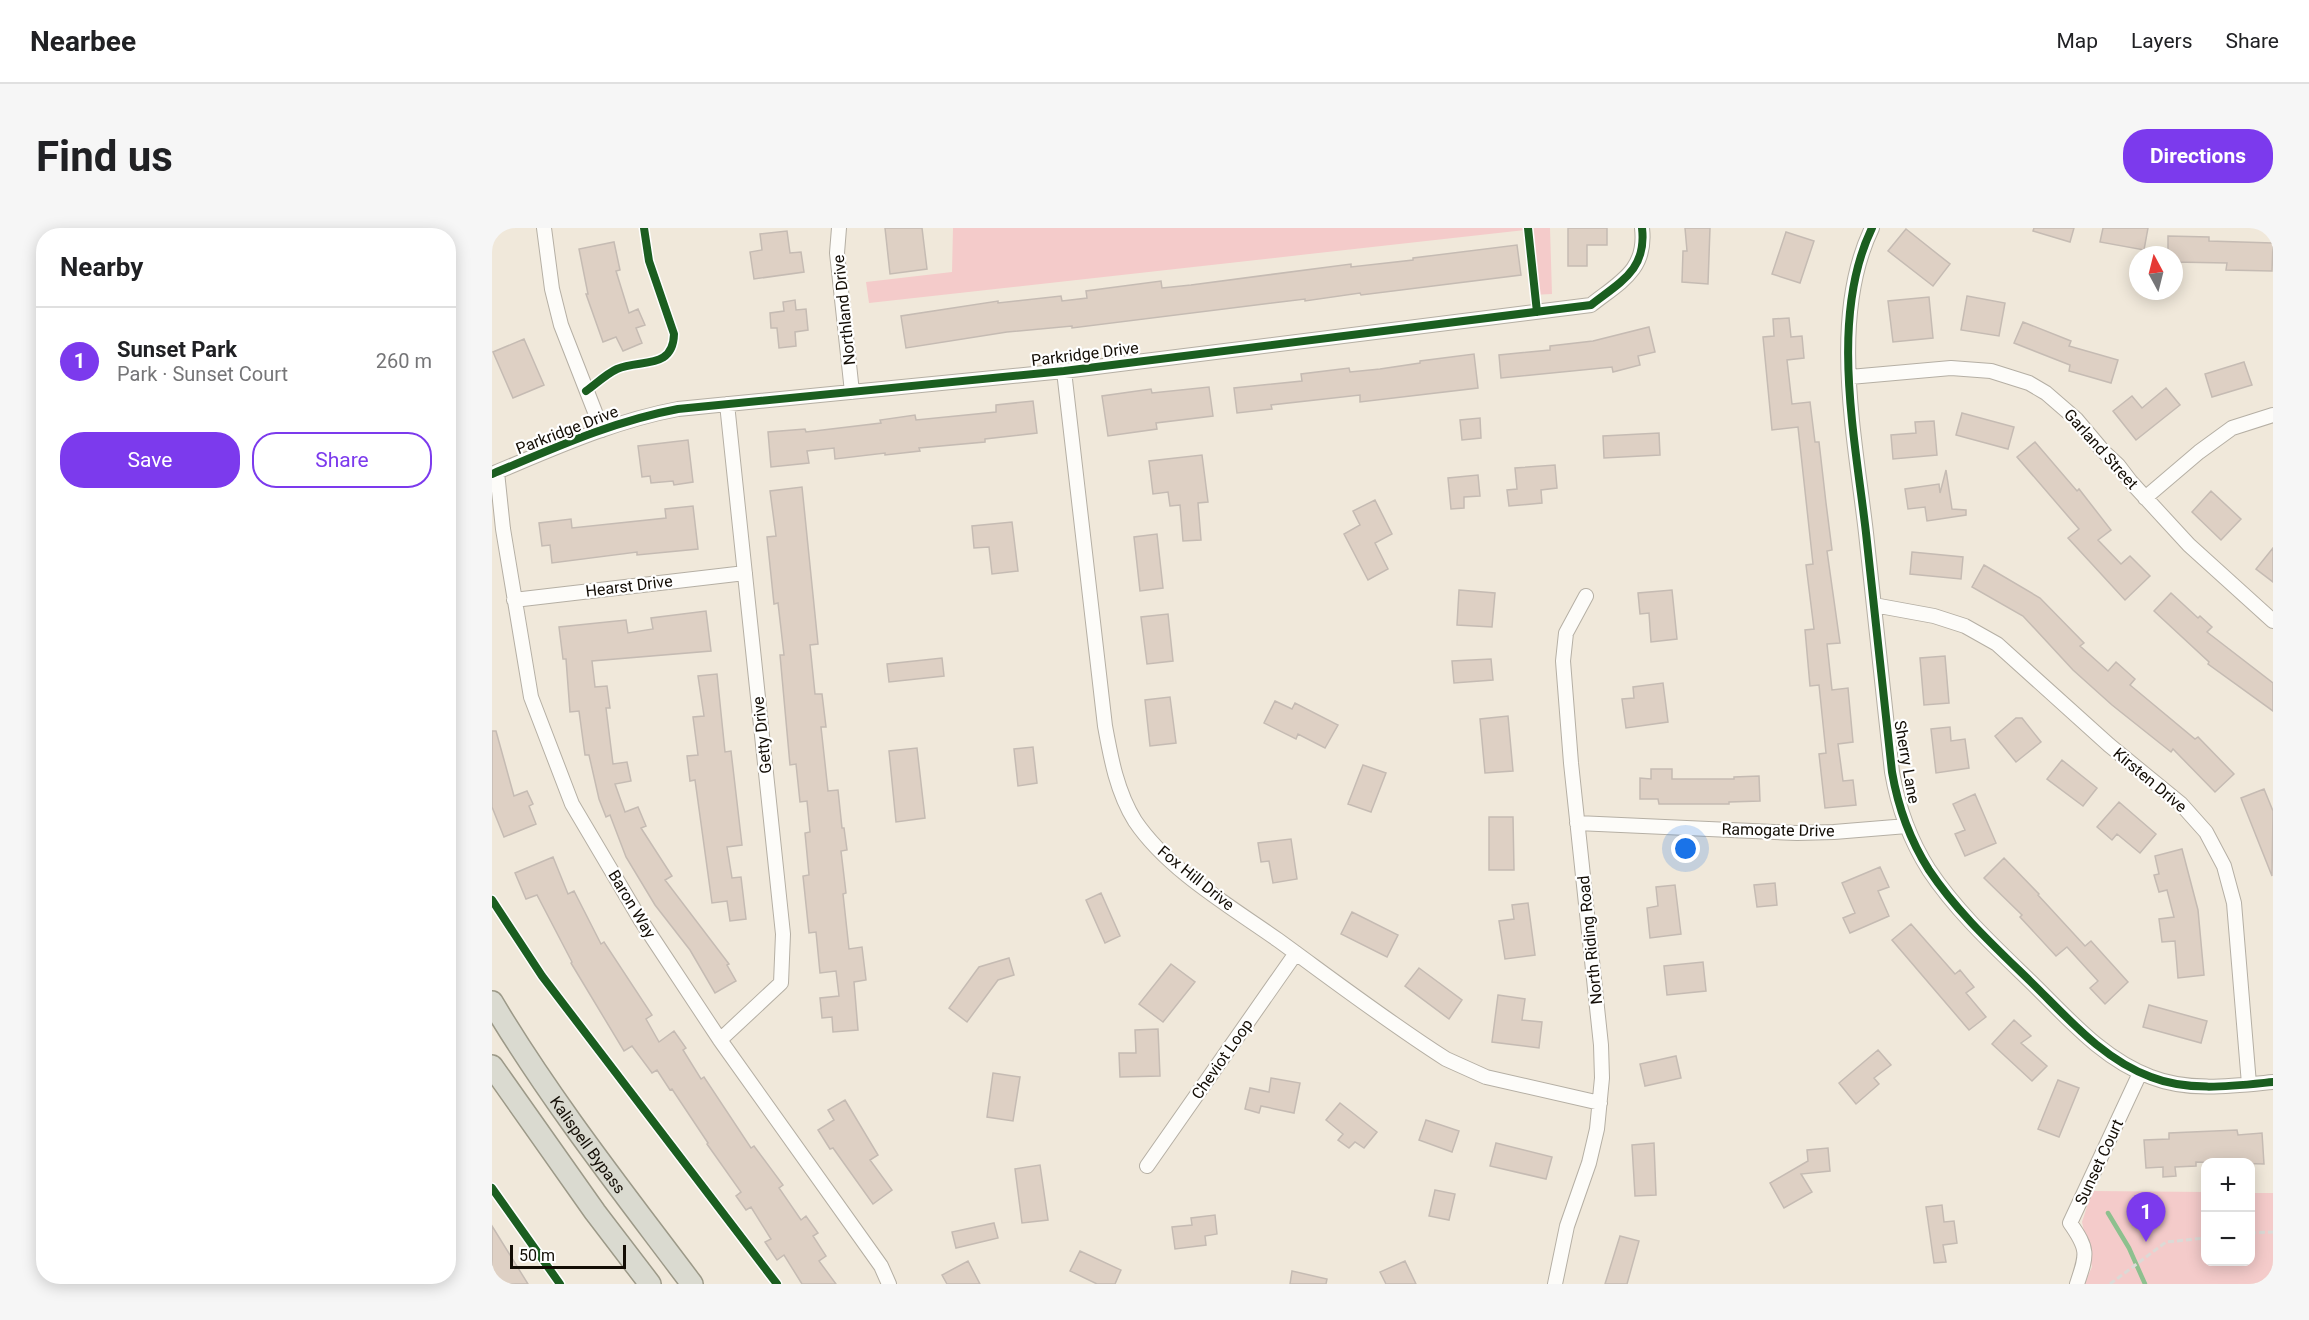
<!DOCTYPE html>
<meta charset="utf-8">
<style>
body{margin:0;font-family:Roboto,sans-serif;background:#f6f6f6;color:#202124}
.controls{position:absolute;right:18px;bottom:18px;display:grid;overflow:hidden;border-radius:12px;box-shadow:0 3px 15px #0003}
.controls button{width:54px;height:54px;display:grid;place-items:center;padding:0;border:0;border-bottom:2px solid #e0e0e0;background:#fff;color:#202124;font:30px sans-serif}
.compass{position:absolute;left:1637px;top:18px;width:54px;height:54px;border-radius:50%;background:#fff;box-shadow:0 3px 15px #0003;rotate:353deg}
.scale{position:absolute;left:18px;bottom:15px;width:116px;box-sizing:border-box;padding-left:6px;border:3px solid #130d05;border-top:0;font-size:16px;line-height:21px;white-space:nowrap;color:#130d05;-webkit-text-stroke:4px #fff;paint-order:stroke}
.you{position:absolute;left:1194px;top:621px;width:21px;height:21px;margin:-15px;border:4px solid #fff;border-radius:50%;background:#1a73e8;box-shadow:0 0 0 9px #1a73e833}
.badge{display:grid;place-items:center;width:39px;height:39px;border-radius:50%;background:#7c3aed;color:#fff;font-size:20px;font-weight:700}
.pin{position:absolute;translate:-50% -50px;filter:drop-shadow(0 2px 3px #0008)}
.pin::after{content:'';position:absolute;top:32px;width:21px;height:18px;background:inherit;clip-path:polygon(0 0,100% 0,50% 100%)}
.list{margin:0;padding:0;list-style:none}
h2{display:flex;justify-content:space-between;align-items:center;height:78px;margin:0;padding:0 24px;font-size:26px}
h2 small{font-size:20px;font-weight:400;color:#757577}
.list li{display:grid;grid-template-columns:39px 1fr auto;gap:18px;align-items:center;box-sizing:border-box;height:108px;padding:0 24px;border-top:2px solid #e0e0e0}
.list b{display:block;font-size:22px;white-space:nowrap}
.list p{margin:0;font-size:20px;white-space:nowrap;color:#757577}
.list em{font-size:20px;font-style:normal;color:#757577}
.actions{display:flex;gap:12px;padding:18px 24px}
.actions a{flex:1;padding:14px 0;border:2px solid #7c3aed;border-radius:24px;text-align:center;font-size:21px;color:#7c3aed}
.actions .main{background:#7c3aed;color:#fff}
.map{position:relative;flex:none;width:1781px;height:1056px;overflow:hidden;border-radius:24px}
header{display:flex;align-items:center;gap:36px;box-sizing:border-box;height:84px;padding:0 30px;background:#fff;border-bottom:2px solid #e0e0e0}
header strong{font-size:28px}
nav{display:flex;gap:33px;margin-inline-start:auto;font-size:21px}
.intro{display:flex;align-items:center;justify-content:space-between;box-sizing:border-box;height:144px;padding:0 36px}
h1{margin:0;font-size:42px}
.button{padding:15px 27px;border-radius:24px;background:#7c3aed;color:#fff;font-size:21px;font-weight:700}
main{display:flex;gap:36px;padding:0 36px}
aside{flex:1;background:#fff;border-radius:24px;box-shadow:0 3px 15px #0003}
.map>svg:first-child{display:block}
</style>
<header>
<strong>Nearbee</strong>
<nav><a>Map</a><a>Layers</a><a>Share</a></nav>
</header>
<div class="intro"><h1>Find us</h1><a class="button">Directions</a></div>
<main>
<aside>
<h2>Nearby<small></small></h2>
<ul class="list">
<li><span class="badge">1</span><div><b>Sunset Park</b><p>Park · Sunset Court</p></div><em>260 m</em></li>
</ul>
<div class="actions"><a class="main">Save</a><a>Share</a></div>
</aside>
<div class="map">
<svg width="1781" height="1056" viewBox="0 0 1781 1056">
<rect width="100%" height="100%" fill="#f0e8da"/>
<!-- green -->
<path fill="#f4cbca" d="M461 0H1058L1060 66 1040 67 1033 2 377 75 374 54 460 44Z
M1600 963 1713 964 1714 1034H1758L1759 965H1781V1056H1592L1600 1039 1590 994Z"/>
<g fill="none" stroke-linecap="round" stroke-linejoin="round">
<!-- stream -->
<path stroke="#8dc08e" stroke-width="4.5" d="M1616 985 1637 1020 1653 1056"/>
</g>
<!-- building -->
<path fill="#ded0c4" stroke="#c5bbb3" stroke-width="1.5" d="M393 0H430L435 41 398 46Z
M1076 0H1115V17H1095V38H1076Z
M1193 0H1218L1216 56 1190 54 1191 23H1195Z
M1542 0H1582L1578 14 1541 3Z
M1611 0H1656L1652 22 1608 14Z
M1414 1 1458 36 1441 58 1396 23Z
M295 3 298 25 309 24 312 44 262 51 258 24 270 22 268 6Z
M1294 4 1322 13 1308 55 1280 46Z
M1676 8 1717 9V13L1781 15 1780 43 1734 42 1735 35 1682 34V27H1676Z
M122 14 128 42 124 43 137 85 146 81 153 97 144 100 150 115 131 123 124 109 111 114 94 66H96L87 21Z
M1025 17 1029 47 869 67 868 65 813 73V71L580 100V98L515 104 414 120 409 88 506 73V75L569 68 570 73 595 70 594 63 669 53 670 60 699 57 859 36V39L921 32V30Z
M1475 68 1513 75 1507 108 1469 102Z
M1437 69 1441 110 1401 114 1396 73Z
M303 72 304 82 314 81 316 102 303 104 304 118 287 120 285 100H279L278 85 292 83 291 74Z
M1297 90 1299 109 1310 108 1312 130 1295 132 1300 176 1318 174 1323 214H1327L1334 275 1340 322 1335 323 1348 415 1335 416 1340 462 1356 460 1361 514 1346 516 1351 553 1361 552 1364 577 1333 580 1327 526 1334 525 1327 457 1318 458 1313 402 1322 401 1314 337 1321 336 1306 199 1280 202 1271 109 1282 108 1281 91Z
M1531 94 1579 113 1577 118 1626 132 1619 155 1577 143 1578 137 1522 115Z
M1157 99 1163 124 1146 128 1148 137 1121 144 1120 139 1009 150 1007 127 1058 122V118L1101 113Z
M32 111 52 157 21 170 1 124Z
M982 126 986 160 868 174V167L779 177 780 181 745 185 742 160 810 153 809 146 857 140 858 144 888 141 928 135V133Z
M1752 134 1760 157 1720 169 1713 146Z
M717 159 721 188 664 195 665 201 616 208 610 168 659 161 660 165Z
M1674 160 1688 177 1644 212 1621 183 1640 168 1650 180Z
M541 173 545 205 493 211V214L427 220 428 223 393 227V225L343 231 342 220 315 223 317 235 279 239 276 204 313 201 314 204 389 195 388 192 423 187 424 192 504 184V177Z
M1470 185 1522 199 1516 221 1464 207Z
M988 190 989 210 970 212 968 192Z
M1442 193 1445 227 1401 231 1399 207 1424 205 1423 194Z
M1167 205 1168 227 1112 230 1111 208Z
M196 212 201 254 182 257 181 253 159 255 158 248 150 249 146 218Z
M1543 214 1585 263 1587 261 1619 302 1606 312 1629 336 1638 328 1658 348 1633 372 1576 310 1587 301 1525 229Z
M710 227 716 274 706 275 709 312 691 313 688 277 678 278 676 264 661 266 657 233Z
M1063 237 1065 260 1049 262 1050 275 1017 278 1015 262 1025 261 1023 240Z
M1454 242 1460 281 1474 282V287L1435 293 1433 279 1416 281 1413 261 1447 256 1448 265Z
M986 247 988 268 972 269V280L959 281 956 250Z
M310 259 326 416 318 417 323 466H330L334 499H329L336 563 346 562 350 600H352L355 622 349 623 354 665 351 666 357 721 370 719 374 752 362 754 366 802 341 804 340 789 330 790 328 770 347 768 344 743 328 745 324 704 317 705 311 648 317 647 313 605 318 604 315 573 308 574 304 536 298 537 288 427H292L286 375 282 376 275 309 284 308 278 263Z
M1719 263 1749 291 1729 312 1700 284Z
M883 272 900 306 883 315 896 341 876 352 852 306 868 297 861 283Z
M201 278 206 321 145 327V324L60 335 58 317 50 318 47 295 79 291 80 300 174 290 173 281Z
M520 294 526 343 500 346 497 319 482 320 480 298Z
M665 306 671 360 648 363 642 309Z
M1781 320V354L1764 341Z
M1420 324 1471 329 1469 351 1418 346Z
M1492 337 1548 370 1592 415 1588 418 1616 443 1624 434 1643 451 1638 457 1703 511 1706 509 1742 546 1723 564 1681 521 1679 524 1620 477 1581 442 1531 388 1480 359Z
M967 362 1003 365 1000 399 965 397Z
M1180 362 1185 411 1159 414 1157 385 1148 386 1146 365Z
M1679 365 1706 390 1708 388 1720 399 1715 404 1781 455V483L1716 436 1717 434 1662 383Z
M214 383 219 423 100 433 103 459 115 458 118 480H114L121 536 135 534 139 553 123 556 133 584 146 579 154 598 149 600 180 648 173 652 237 736 235 737 244 753 223 765 198 722 163 677 134 629 118 587 114 589 107 571 97 527H93L87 483 78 484 74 431H71L67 399 134 392 136 405 161 401 159 390Z
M676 386 681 433 655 436 649 389Z
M1453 428 1457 475 1432 477 1428 430Z
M450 430 452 448 397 454 395 436Z
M999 431 1001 452 962 455 960 433Z
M225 446 233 524 239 523 250 617 235 619 240 650 249 649 254 691 238 693 235 673 220 675 203 552 198 553 195 528 206 527 201 489 212 488 206 448Z
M1171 455 1176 494 1134 500 1130 471 1142 470 1141 459Z
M678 469 684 515 658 518 653 472Z
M783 473 800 481 803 475 846 497 833 520 806 506 804 511 772 495Z
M1016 488 1021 543 993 545 988 491Z
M1524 490H1530L1549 514 1524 534 1503 508Z
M1458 499 1459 513 1473 511 1477 540 1444 545 1439 501Z
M0 503H4L22 568 35 563 41 576 37 578 44 596 12 609 0 579Z
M541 519 545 555 526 558 522 521Z
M425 520 433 590 404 594 397 523Z
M1570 532 1605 560 1591 578 1555 551Z
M871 537 894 545 879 584 856 576Z
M1159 541H1180V551H1242V549L1267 548 1268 573 1237 574V576H1167L1166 571H1148V550L1159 551Z
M1772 561 1781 583 1780 648 1749 570Z
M1483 566 1504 615 1473 628 1463 606 1473 602 1461 576Z
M1627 574 1664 606 1648 625 1625 606 1620 612 1605 599Z
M997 589H1021L1022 642H997Z
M799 611 805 651 781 655 777 633 769 634 766 615Z
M1690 621 1706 682 1712 747 1686 750 1683 713 1670 714 1667 691 1682 689 1675 662 1667 664 1662 647 1667 646 1663 628Z
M61 629 76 666 82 663 109 716 112 714 160 787 154 791 167 814 182 803 194 820 191 822 209 851 212 849 259 920 262 918 291 957 287 960 309 992 314 988 326 1005 321 1008 334 1028 327 1033 344 1056H310L292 1027 285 1032 273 1014 279 1011 259 979 254 982 244 968 249 964 215 916 216 915 180 861 178 862 165 842 160 845 140 818 132 823 79 735 80 734 45 667 34 671 23 645Z
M1512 630 1547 666 1546 667 1593 718 1599 713 1636 754 1613 776 1598 760 1606 753 1575 719 1564 728 1528 689 1530 687 1492 650Z
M1388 639 1397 659 1386 663 1397 688 1358 705 1351 690 1363 685 1350 655Z
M1283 655 1285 677 1265 679 1262 657Z
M1183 657 1189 706 1158 710 1155 680 1166 678 1164 659Z
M609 665 628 708 613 715 594 672Z
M1036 675 1043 727 1013 731 1007 693 1022 691 1020 677Z
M860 684 906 707 895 729 849 706Z
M1419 696 1463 746 1468 742 1482 759 1474 765 1494 789 1477 802 1400 712Z
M517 730 522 747 506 752 475 794 457 780 487 739Z
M1211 734 1214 763 1175 767 1172 738Z
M679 736 703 754 671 794 647 776Z
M927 740 970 772 957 791 913 758Z
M1006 767 1033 771 1030 792 1050 794 1047 820 1000 814Z
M1657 777 1715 793 1709 815 1651 799Z
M1522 792 1539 808 1529 815 1555 838 1540 853 1500 816Z
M666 801 668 848 628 849 627 825H644L643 802Z
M1386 822 1399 837 1382 850 1387 856 1364 876 1347 855Z
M1184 828 1189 850 1153 858 1148 836Z
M501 845 528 849 521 893 495 889Z
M779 850 808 855 802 885 769 878 767 885 753 881 758 860 777 864Z
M1566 852 1587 860 1567 909 1546 901Z
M353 872 386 927 378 932 400 962 381 976 341 920 338 921 326 902 342 892 336 882Z
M848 875 885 904 872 920 863 914 857 920 846 912 851 906 834 892Z
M934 892 967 903 960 924 927 912Z
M1745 902 1746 907 1770 905 1772 936 1704 934V938L1683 939 1684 948 1671 949V939L1654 940 1652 912 1677 911V905Z
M1004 915 1060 929 1054 951 998 938Z
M1162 915 1164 967 1143 968 1140 917Z
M1336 920 1338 943 1309 946 1320 964 1292 980 1278 955 1316 933 1315 922Z
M548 937 556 992 530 995 523 941Z
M943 962 963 966 957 992 937 988Z
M1450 977 1452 994 1462 993 1465 1015 1451 1017 1454 1034 1442 1035 1434 979Z
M723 987 725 1006 713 1008 714 1017 683 1021 680 999 700 997 699 990Z
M502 995 506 1010 464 1020 460 1004Z
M0 998 36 1056H0Z
M1128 1008 1147 1013 1135 1056H1113Z
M588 1023 629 1042 623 1056H605L578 1043Z
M476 1033 488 1056H455L450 1047Z
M913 1033 924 1056H894L888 1044Z
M800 1043 835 1051 834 1056H798Z"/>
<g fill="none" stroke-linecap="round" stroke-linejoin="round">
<defs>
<path id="minor" d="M52 0 60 61 69 97 110 202
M347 0 345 25 360 164
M1380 0C1337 89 1363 209 1374 305 1383 384 1391 464 1400 544 1406 579 1418 612 1437 642 1465 684 1502 718 1538 753 1575 789 1610 831 1659 849 1697 864 1741 858 1781 854
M572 143 613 498C619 531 625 564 643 593 676 642 738 678 786 712 841 752 896 794 954 831L994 849 1108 875
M1358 149 1459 140 1499 143 1537 155 1554 165 1584 191 1611 223 1626 237 1639 254 1697 317 1781 393
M5 244 11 301 39 469 80 576 148 691 228 812 389 1038 397 1056
M0 246C60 221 121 193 186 181L572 143 1099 77C1128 54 1155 42 1150 0
M1653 270 1707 224 1740 200 1781 187
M22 372 253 345
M1382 377 1442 388 1473 398 1505 416 1617 517 1689 576 1714 604 1732 638 1742 675 1757 856
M1085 595 1305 605 1342 604 1415 598
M228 812 289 755 291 706 235 176
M655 938 804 725
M1063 1056 1075 998 1097 935 1105 901 1110 850 1109 817 1079 535 1071 433 1074 405 1094 368
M1585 1056C1595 1026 1597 1022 1578 995L1648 845"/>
<g id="trunk">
<path id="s1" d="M0 774C59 873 131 964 200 1056"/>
<path d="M0 838 103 984 158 1056"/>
</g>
</defs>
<!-- minor casing -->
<use href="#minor" stroke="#b5afa4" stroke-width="16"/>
<!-- trunk casing -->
<use href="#trunk" stroke="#9c9988" stroke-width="24"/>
<!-- path -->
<path stroke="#dcdad6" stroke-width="3" stroke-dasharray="6 3" stroke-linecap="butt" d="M1758 1005 1781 1004
M1618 1056 1674 1014 1714 1010"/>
<!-- minor -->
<use href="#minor" stroke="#fdfcf9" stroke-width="14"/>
<!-- trunk -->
<use href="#trunk" stroke="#dadad0" stroke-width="21"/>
<defs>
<path id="cycleway" d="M1036 0 1045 84
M1380 0C1337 89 1363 209 1374 305 1383 384 1391 464 1400 544 1406 579 1418 612 1437 642 1465 684 1502 718 1538 753 1575 789 1610 831 1659 849 1697 864 1741 858 1781 854
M94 163C104 156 114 146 125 141 149 131 181 142 182 106L157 33 152 0
M0 246C60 221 121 193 186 181L572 143 1099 77C1128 54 1155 42 1150 0
M0 672 50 748 285 1056
M0 960 68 1056"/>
</defs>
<!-- cycleway casing -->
<use href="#cycleway" stroke="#fff" stroke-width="11"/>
<!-- cycleway -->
<use href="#cycleway" stroke="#1b5e20" stroke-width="8"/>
</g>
<g text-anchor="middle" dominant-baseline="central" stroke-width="4.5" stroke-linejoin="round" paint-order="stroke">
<!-- street labels -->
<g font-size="16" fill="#130d05" stroke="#fff">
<text transform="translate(352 82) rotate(-96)">Northland Drive</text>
<text transform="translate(593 126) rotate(-7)">Parkridge Drive</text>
<text transform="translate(75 202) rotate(-21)">Parkridge Drive</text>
<text transform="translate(1609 221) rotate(48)">Garland Street</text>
<text transform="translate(137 358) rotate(-7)">Hearst Drive</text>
<text transform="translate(270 507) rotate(-96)">Getty Drive</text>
<text transform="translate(1415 534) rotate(80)">Sherry Lane</text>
<text transform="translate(1658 552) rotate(40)">Kirsten Drive</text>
<text transform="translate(1286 602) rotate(1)">Ramogate Drive</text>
<text transform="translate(704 650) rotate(39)">Fox Hill Drive</text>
<text transform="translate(140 676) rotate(59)">Baron Way</text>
<text transform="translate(1098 712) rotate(-96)">North Riding Road</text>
<text transform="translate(730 831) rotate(-55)">Cheviot Loop</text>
<text stroke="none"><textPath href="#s1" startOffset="172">Kalispell Bypass</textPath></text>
<text transform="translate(1607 934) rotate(-65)">Sunset Court</text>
</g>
</g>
</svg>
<div class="controls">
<button>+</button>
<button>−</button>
</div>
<svg class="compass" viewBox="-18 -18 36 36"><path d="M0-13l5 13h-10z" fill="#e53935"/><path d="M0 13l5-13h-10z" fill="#757577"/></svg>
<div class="scale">50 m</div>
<div class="you"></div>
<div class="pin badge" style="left:1654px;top:1014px">1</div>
</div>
</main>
